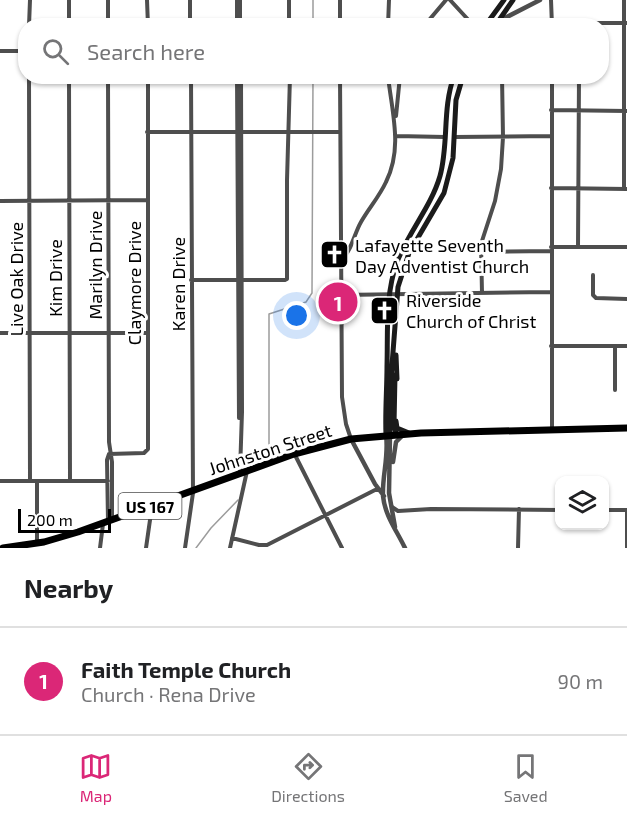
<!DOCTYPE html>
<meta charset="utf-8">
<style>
body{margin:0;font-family:"Exo 2",sans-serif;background:#f2f2f2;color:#202124}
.controls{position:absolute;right:18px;bottom:18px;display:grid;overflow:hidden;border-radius:12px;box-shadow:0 2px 4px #0004}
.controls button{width:54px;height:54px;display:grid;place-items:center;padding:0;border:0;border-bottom:2px solid #e0e0e0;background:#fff;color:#202124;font:30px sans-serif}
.scale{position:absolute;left:18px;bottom:15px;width:93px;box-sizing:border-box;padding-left:6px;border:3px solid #000;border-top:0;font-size:16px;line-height:21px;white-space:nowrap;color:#000;-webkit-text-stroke:4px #fff;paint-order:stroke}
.you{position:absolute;left:297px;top:316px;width:21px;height:21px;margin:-15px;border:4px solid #fff;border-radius:50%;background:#1a73e8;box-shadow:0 0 0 9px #1a73e833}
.badge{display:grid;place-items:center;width:39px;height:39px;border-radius:50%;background:#db2777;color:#fff;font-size:20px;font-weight:700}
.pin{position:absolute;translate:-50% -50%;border:3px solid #fff;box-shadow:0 2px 6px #0006}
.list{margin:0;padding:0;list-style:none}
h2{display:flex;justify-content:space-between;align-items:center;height:78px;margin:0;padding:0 24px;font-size:26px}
h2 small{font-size:20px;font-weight:400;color:#757577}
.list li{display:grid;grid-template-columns:39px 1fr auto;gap:18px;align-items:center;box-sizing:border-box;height:108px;padding:0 24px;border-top:2px solid #e0e0e0}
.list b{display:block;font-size:22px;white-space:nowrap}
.list p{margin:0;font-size:20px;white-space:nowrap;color:#757577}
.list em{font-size:20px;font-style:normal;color:#757577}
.icon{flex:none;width:33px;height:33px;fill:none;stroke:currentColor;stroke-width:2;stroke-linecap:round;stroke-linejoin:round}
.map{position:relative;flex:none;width:627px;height:548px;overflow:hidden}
.search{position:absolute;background:#fff;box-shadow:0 2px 4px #0004;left:18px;right:18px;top:18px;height:66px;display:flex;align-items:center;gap:15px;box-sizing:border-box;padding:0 21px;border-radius:24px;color:#757577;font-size:22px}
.sheet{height:186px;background:#fff}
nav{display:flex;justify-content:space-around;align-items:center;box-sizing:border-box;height:84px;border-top:2px solid #e0e0e0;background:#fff;font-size:16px;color:#757577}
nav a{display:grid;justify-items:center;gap:3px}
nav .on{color:#db2777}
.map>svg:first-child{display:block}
</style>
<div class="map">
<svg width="627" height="548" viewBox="0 0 627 548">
<rect width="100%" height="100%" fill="#fff"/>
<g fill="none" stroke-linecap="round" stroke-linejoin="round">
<!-- stream -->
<path stroke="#9c9c9c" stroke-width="1.5" d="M313 26V0
M268 457 269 450V314L306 302 312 293 313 76
M196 548 211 528 238 500"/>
<!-- minor -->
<path stroke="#4e4e4e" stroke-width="4" d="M108 0V26
M147 0 148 26
M190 0V26
M237 0V26
M240 0V26
M450 0 474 26
M551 0 552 26
M553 23H627
M29 26 30 0
M69 26V0
M289 26V0
M340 26V0
M388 26 389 0
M424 26 446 0
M0 51H26
M29 76 30 481
M69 76 70 481
M108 76 109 442 112 462V519
M237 76 239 418
M340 76 342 397 346 424 351 439
M552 76V429
M551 110 627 111
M396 116 400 76
M147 132H340
M396 136 445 137
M454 137 552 136
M551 188 627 189
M624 189V0
M0 201 148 200
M551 247H627
M578 247 579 76
M481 252 551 251
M342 259C352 250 354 234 361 222 369 208 379 197 386 182 403 148 392 113 388 76
M593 275V295L596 298 627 299
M191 280H285L287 279V180L290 76
M482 293 481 244 495 201 501 169 503 137 502 76
M341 295 551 292
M0 333H148
M551 346H627
M615 346V390
M295 455 342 548
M240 472 242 412 241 76
M0 481H108
M392 507 398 511 431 509 560 510
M604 510H627
M627 510V548
M108 521 107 460 109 454 144 453 148 449V76
M232 538 259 545H267L375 490H379
M37 542V481
M100 548 103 524
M146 548 152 506
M185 548 193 493 191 76
M230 548 247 471
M518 548 519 509"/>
<!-- tertiary -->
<path stroke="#4e4e4e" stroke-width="4.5" d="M499 21 540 0
M386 435C389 456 382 476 383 496 385 516 397 531 405 548
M390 435 389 493 395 527
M351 439 375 484 384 496
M393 462 396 442 403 435"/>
<!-- secondary -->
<path stroke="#1b1b1b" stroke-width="5" d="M485 26 504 0
M495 26 513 0
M396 355 397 379
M395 375 394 425 396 434
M396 421 397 428 409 433
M386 435C385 412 387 389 387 366 388 331 385 295 397 262 409 231 431 207 440 176 449 143 442 109 454 76
M390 435V391L398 287 409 253 444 193 453 158 456 100 463 76"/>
<!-- primary -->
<path stroke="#000" stroke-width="7" d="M3 548 44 542 78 532 294 454 351 439 421 433 627 428"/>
</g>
<!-- icons -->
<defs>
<symbol id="church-square" viewBox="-11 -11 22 22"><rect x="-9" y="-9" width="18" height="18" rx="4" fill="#000" stroke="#fff"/><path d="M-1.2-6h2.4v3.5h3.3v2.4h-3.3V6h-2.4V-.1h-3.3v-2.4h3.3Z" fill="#fff"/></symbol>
</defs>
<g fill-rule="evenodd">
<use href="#church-square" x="318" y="238" width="33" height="33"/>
<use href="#church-square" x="368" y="294" width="33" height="33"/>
</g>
<g text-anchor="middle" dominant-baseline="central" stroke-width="6" stroke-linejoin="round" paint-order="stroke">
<!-- shield labels -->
<rect fill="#fff" stroke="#4c4c4c" stroke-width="1.5" x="118.5" y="493" width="63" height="26" rx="4.5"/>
<g font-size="16" font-weight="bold" fill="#000">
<text x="150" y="506">US 167</text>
</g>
<!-- poi labels -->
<g font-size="18" fill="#000" stroke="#fff" text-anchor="start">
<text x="355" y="245">Lafayette Seventh<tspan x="355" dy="21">Day Adventist Church</tspan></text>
<text x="406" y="300">Riverside<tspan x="406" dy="21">Church of Christ</tspan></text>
</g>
<!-- street labels -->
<g font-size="18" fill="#000" stroke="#fff">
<text transform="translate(95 265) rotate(-90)">Marilyn Drive</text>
<text transform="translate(55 278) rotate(-90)">Kim Drive</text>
<text transform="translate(16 279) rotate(-90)">Live Oak Drive</text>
<text transform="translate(134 283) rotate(-90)">Claymore Drive</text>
<text transform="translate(178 284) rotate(-90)">Karen Drive</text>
<text transform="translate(270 449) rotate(-18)">Johnston Street</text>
</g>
</g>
</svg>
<div class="controls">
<button><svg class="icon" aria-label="layers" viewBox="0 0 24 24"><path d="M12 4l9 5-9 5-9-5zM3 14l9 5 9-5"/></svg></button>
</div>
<div class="scale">200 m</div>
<div class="you"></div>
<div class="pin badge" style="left:338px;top:302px">1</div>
<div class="search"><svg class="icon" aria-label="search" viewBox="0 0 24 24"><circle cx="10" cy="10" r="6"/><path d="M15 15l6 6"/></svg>Search here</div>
</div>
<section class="sheet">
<h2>Nearby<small></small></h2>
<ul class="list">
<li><span class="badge">1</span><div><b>Faith Temple Church</b><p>Church · Rena Drive</p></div><em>90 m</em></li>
</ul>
</section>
<nav>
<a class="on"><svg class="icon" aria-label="map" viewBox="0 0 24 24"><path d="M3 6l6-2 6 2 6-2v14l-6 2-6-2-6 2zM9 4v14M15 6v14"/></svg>Map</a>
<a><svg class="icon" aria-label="directions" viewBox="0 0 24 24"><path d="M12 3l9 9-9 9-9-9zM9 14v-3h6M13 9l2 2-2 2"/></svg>Directions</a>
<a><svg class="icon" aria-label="saved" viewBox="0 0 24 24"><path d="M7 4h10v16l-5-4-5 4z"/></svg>Saved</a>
</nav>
